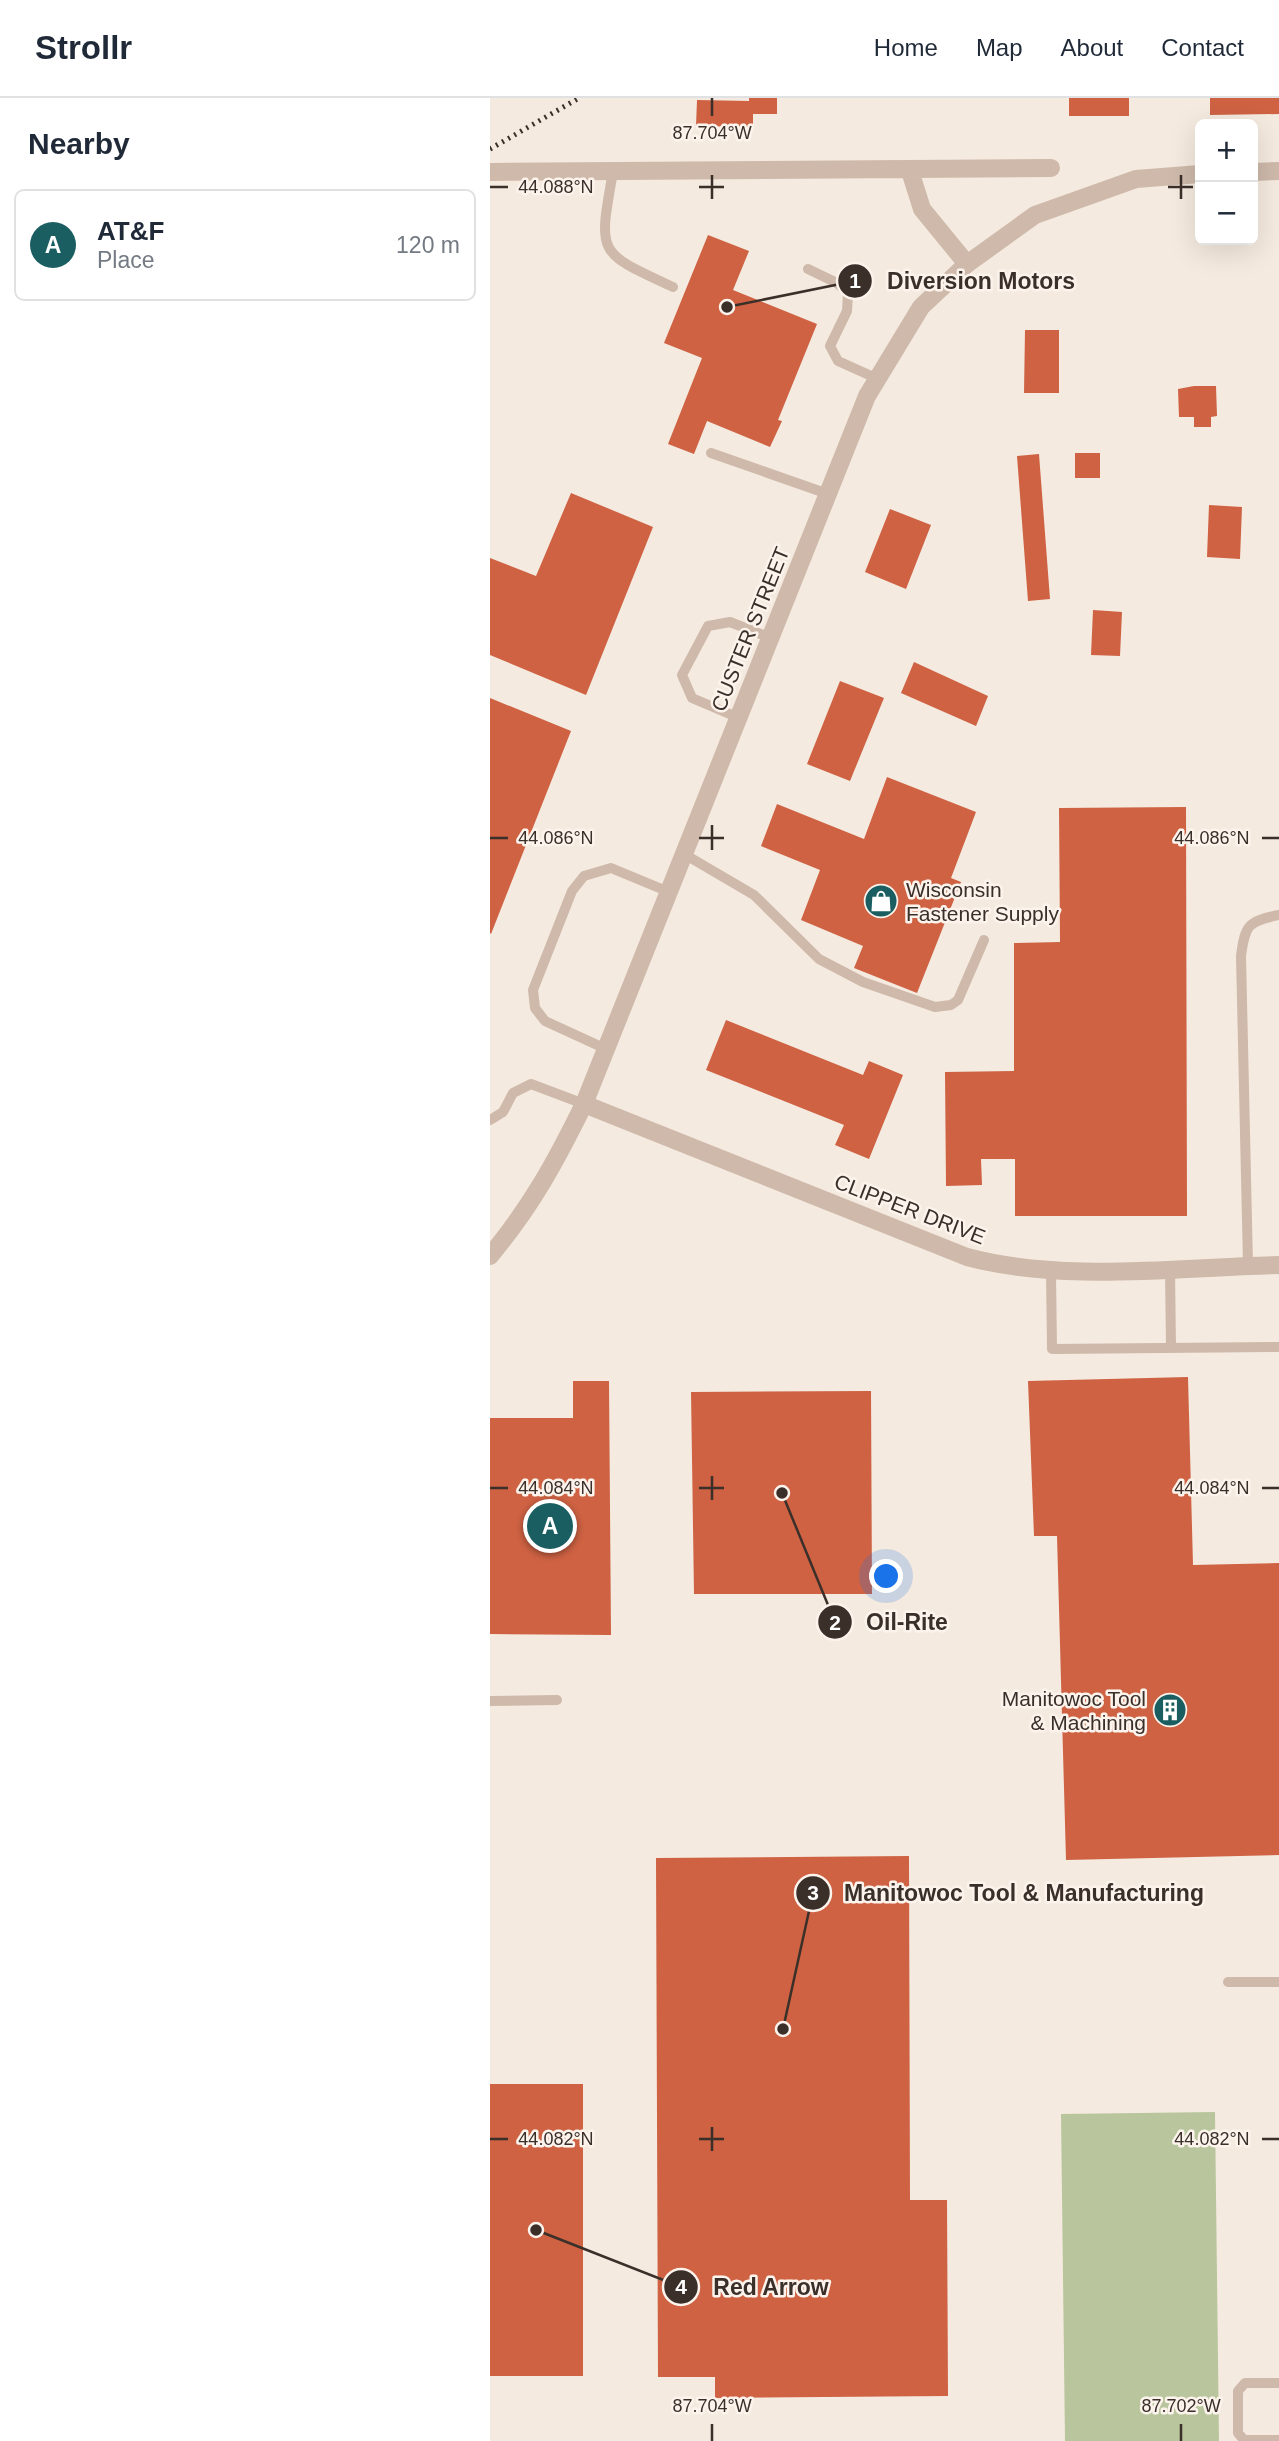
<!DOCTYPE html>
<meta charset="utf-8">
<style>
body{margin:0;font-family:Helvetica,sans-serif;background:#f6f6f7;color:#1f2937}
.controls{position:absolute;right:21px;top:21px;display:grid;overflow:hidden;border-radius:10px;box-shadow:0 7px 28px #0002}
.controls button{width:63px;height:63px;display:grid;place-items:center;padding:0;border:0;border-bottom:2px solid #e0e1e3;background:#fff;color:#1f2937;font:35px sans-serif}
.you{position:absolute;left:397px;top:1479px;width:24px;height:24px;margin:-18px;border:5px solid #fff;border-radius:50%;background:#1a73e8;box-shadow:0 0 0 10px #1a73e833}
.badge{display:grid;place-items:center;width:46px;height:46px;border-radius:50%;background:#1b5e61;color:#fff;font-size:23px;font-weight:700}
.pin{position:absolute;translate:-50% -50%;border:4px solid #fff;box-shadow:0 2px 7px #0006}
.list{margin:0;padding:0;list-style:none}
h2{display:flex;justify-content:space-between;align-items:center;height:91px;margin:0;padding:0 28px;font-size:30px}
h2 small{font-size:23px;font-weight:400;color:#747a83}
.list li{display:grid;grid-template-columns:46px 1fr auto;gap:21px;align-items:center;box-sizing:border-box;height:112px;margin:0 14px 14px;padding:0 14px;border:2px solid #e0e1e3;border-radius:10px}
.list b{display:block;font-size:26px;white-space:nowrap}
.list p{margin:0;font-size:23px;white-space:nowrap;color:#747a83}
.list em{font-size:23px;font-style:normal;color:#747a83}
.map{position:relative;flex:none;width:789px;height:2343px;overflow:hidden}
header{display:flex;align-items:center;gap:42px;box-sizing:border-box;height:98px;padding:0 35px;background:#fff;border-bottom:2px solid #e0e1e3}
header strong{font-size:33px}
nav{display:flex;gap:38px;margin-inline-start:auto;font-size:24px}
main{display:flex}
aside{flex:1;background:#fff}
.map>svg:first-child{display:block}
</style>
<header>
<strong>Strollr</strong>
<nav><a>Home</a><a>Map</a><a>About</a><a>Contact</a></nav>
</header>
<main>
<aside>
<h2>Nearby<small></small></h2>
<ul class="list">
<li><span class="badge">A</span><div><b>AT&amp;F</b><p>Place</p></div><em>120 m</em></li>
</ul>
</aside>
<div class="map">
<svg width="789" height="2343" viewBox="0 0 789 2343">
<rect width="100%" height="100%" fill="#f5eadf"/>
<!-- green -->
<path fill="#b9c69d" d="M725 2014 729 2343H575L571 2016Z"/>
<!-- building -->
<path fill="#ce6243" d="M259 0H287V16H263V29L206 28 207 2 259 3Z
M579 0H639V18H579Z
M720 0H789V16L720 17Z
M218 137 259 153 243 192 327 226 288 322 292 323 280 349 217 323 204 356 178 346 212 260 174 245Z
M535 232H569V295H534Z
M704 288H726L727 318 721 319V329H704V319H689L688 291Z
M585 355H610V380H585Z
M549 356 560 501 538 503 527 358Z
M81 395 163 429 96 597 0 557V460L46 478Z
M719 407 752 409 750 461 717 459Z
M400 411 441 427 416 491 375 474Z
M603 512 632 514 630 558 601 557Z
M424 564 498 598 486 628 411 595Z
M350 583 394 600 360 683 317 666Z
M0 600 81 633 1 836 0 835Z
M397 679 486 714 461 780 471 784 427 895 364 870 373 848 311 822 330 772 271 748 287 706 374 741Z
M696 709 697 1118H525V1061H491L492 1087 456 1088 455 974 524 973V845L570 844 569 710Z
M236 922 373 977 379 963 413 977 379 1061 345 1047 354 1027 216 972Z
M698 1279 703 1467 789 1465V1757L576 1762 567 1438H544L538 1283Z
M83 1283H119L121 1537 0 1536V1320H83Z
M381 1293 382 1496H204L201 1294Z
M419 1758 420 2102H457L458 2298 225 2300V2279H168L166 1760Z
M0 1986H93V2278H0Z"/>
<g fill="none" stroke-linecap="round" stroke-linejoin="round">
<!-- service -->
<path stroke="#ceb9aa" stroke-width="10" d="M123 74C108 157 107 154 183 189
M318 171 347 185 358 195 357 213 340 248 348 263 388 281
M221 355 338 396
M249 620 202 600 192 577 218 528 240 524 281 540
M194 756 264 797 329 861 373 884 445 909 461 907 468 902 494 842
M116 951 55 923 45 910 43 892 82 793 94 778 121 770 179 794
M0 1022 13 1014 23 995 41 986 94 1006
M758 1167 751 858C755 827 758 823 789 817
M680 1170 681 1250
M561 1174 562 1251 789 1249
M0 1603 67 1602
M738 1884H789
M789 2285H755L748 2293V2335L754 2342H789"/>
<!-- minor -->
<path stroke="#ceb9aa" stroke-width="18" d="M420 73 432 111 477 166
M0 74 561 70
M94 1006 477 1159C574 1185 689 1169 789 1167"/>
<!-- tertiary -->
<path stroke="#ceb9aa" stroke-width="18" d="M763 74 789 73
M0 1158C42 1107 65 1065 94 1006L377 298 431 209 477 166 545 117 646 81 710 76"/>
<!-- rail -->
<path stroke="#3b2f2a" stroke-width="5" stroke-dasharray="2 5" stroke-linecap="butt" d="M0 51 89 0"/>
</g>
<!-- ticks -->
<path fill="none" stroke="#3b2f2a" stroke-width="2.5" d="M222 0V18M222 77V101M691 77V101M0 89H18M209 89H234M678 89H703M222 727V752M0 740H18M209 740H234M772 740H789M222 1378V1402M0 1390H18M209 1390H234M772 1390H789M222 2029V2053M0 2041H18M209 2041H234M772 2041H789M222 2326V2343M691 2326V2343"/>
<!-- icons -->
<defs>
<symbol id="shop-disc" viewBox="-11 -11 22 22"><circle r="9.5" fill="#1b5e61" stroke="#fcf4ec"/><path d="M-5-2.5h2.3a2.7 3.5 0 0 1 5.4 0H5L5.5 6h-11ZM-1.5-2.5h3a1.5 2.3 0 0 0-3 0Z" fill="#fff"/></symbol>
<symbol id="building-disc" viewBox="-11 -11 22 22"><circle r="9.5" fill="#1b5e61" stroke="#fcf4ec"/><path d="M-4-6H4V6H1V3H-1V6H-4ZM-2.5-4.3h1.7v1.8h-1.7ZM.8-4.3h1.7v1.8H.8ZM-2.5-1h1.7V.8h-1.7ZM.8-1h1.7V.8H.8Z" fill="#fff"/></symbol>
</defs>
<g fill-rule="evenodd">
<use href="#shop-disc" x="372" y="784" width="38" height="38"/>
<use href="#building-disc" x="661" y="1593" width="38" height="38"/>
</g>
<g text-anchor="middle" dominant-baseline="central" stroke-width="5" stroke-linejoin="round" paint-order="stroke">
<!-- street labels -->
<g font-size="21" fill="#3b2f2a" stroke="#fcf4ec">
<text transform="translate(260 531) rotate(-68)">CUSTER STREET</text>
<text transform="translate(420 1111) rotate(21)">CLIPPER DRIVE</text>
</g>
<!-- poi labels -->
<g font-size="21" fill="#3b2f2a" stroke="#fcf4ec" text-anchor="start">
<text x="416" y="791">Wisconsin<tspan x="416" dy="24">Fastener Supply</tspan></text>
<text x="656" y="1600" text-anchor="end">Manitowoc Tool<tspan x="656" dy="24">&amp; Machining</tspan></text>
</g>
</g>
<g font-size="18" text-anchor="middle" fill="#3b2f2a" stroke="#fcf4ec" stroke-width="5" stroke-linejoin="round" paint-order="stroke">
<text x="222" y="41">87.704°W</text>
<text x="66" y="95">44.088°N</text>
<text x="66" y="746">44.086°N</text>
<text x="722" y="746">44.086°N</text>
<text x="66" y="1396">44.084°N</text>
<text x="722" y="1396">44.084°N</text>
<text x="66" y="2047">44.082°N</text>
<text x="722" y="2047">44.082°N</text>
<text x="222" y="2314">87.704°W</text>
<text x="691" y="2314">87.702°W</text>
</g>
<!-- callouts -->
<path fill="none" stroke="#3b2f2a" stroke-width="2.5" d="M237 209L365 183M292 1395L345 1524M293 1931L323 1795M46 2132L191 2189"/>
<g fill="#3b2f2a" stroke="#fcf4ec" stroke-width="2.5">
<circle cx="237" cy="209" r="7"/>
<circle cx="292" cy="1395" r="7"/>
<circle cx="293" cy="1931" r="7"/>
<circle cx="46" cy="2132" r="7"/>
<circle cx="365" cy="183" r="18"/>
<circle cx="345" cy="1524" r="18"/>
<circle cx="323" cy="1795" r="18"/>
<circle cx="191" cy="2189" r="18"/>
</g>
<g font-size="21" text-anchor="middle" font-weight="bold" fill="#fff">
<text x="365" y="190">1</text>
<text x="345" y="1532">2</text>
<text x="323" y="1802">3</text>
<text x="191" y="2196">4</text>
</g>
<g font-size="23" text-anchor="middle" font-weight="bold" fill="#3b2f2a" stroke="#fcf4ec" stroke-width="5" stroke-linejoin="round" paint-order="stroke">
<text x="491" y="191">Diversion Motors</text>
<text x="417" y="1532">Oil-Rite</text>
<text x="534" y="1803">Manitowoc Tool &amp; Manufacturing</text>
<text x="281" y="2197">Red Arrow</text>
</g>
</svg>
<div class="controls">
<button>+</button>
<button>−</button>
</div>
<div class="you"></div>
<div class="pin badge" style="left:60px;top:1428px">A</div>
</div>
</main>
